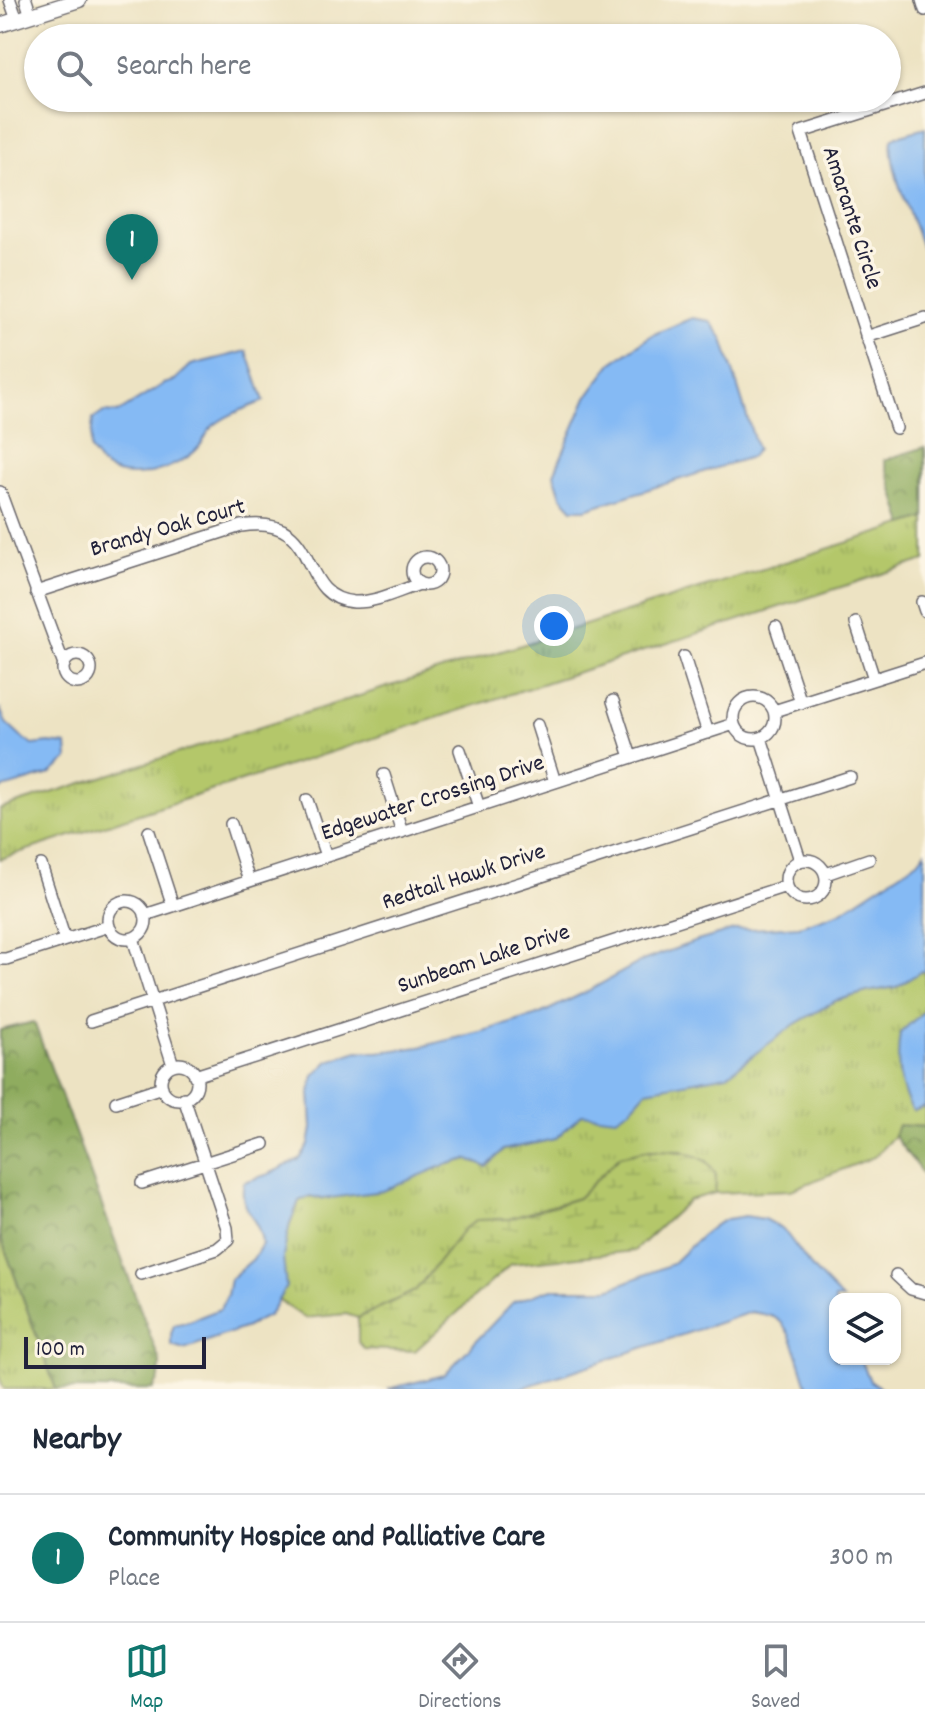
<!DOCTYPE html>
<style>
body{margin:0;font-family:Dekko,sans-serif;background:#f6f6f7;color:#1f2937}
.controls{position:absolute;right:24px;bottom:24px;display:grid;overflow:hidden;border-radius:16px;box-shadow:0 2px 6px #0004}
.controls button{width:72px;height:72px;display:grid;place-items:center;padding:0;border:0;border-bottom:2px solid #e0e1e3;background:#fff;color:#1f2937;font:40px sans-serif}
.scale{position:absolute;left:24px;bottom:20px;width:182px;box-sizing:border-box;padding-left:8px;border:4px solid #22223b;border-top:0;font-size:22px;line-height:28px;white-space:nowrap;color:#22223b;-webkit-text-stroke:6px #fcf5e5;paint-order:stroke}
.you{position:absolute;left:554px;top:626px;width:28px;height:28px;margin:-20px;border:6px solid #fff;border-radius:50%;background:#1a73e8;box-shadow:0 0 0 12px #1a73e833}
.badge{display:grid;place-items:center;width:52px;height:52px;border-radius:50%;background:#0f766e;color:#fff;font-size:26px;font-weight:700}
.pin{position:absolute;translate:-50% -66px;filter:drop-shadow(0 2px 4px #0008)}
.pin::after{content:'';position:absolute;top:42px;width:28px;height:24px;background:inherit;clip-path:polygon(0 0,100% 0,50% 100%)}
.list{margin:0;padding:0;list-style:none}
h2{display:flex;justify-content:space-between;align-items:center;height:104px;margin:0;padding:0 32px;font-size:34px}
h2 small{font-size:26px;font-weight:400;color:#747a83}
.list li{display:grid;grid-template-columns:52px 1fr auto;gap:24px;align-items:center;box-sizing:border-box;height:128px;padding:0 32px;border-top:2px solid #e0e1e3}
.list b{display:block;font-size:30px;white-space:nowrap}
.list p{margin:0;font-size:26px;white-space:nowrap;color:#747a83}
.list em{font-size:26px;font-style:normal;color:#747a83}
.icon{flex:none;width:44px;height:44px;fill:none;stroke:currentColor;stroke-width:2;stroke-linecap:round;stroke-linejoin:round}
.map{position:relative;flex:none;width:925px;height:1389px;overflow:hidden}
.search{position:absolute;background:#fff;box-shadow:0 2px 6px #0004;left:24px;right:24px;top:24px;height:88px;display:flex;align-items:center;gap:20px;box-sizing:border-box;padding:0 28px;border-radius:44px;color:#747a83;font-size:30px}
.sheet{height:232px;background:#fff}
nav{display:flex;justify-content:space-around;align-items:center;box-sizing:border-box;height:112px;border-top:2px solid #e0e1e3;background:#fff;font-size:22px;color:#747a83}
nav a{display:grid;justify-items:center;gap:4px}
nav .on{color:#0f766e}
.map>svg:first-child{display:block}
</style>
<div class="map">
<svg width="925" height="1389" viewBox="0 0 925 1389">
<defs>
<pattern id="grass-tufts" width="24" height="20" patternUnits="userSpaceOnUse" patternTransform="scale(2)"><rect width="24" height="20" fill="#b4c76b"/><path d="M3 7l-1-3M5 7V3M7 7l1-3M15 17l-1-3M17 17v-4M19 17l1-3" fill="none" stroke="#9aab5e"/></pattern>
<pattern id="forest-crowns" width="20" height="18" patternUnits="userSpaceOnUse" patternTransform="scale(2)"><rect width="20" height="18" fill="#8fac5f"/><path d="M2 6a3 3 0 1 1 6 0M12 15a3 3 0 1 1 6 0" fill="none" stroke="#748c50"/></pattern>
<pattern id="wetland-marsh" width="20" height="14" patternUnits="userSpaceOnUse" patternTransform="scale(2)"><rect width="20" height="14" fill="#b4c76b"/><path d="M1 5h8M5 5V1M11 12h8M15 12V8" fill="none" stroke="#9aab5e"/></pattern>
</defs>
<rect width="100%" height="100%" fill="#fcf5e5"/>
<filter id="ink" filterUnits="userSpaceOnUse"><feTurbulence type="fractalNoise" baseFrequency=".0125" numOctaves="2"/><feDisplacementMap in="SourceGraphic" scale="16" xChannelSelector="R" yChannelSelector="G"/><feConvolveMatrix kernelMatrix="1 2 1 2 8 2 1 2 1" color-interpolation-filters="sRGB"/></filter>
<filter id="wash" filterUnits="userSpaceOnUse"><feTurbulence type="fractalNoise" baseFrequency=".006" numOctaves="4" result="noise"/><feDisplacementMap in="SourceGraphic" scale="32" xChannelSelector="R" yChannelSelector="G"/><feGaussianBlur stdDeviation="1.8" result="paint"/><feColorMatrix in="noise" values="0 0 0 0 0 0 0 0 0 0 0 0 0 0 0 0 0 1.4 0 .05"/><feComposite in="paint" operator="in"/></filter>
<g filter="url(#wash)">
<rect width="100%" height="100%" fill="#ede3c3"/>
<!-- grass -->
<path fill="url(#grass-tufts)" stroke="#6b7453" stroke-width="2" d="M925 518V560L0 859V809Z
M922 971H925V1010L900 1033 913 1111 925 1107V1127L898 1125 894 1136 874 1157 791 1190 715 1193 716 1175 707 1161 682 1151 647 1150 578 1198 509 1219H495L465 1228 415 1291 358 1318 346 1314 305 1318 278 1300C291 1279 281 1278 283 1257 284 1238 292 1218 299 1201L309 1196 323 1199 468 1159 487 1167 503 1150 555 1139 582 1114 630 1109 646 1090 672 1084 795 1024 835 1001 867 992 896 987Z
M0 1235 56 1389H4L0 1379Z"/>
<!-- forest -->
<path fill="url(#forest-crowns)" stroke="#58674d" stroke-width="2" d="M925 447V518L904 525 884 460Z
M34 1022 160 1362 159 1379 153 1389H56L0 1235V1030Z
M898 1125 925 1127V1177L894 1136Z"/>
<!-- wetland -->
<path fill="url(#wetland-marsh)" stroke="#6b7453" stroke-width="2" d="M647 1150C667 1150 708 1150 715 1174 717 1179 715 1188 715 1193L689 1200 634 1251 511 1264 415 1351 363 1349 358 1342V1318L415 1291 465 1228 478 1220 509 1219 578 1198 620 1156Z"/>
<!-- water -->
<path fill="#85baf4" stroke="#546e98" stroke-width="2" d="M925 128V256C916 228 887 166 892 139L897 136Z
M692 318 710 321 723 339 757 449 751 457 586 509H573L561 496 554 474 587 397 612 363 652 335Z
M247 351 264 401C247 408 228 414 213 426 207 431 205 440 199 447 180 469 126 487 102 465 98 461 94 454 90 450L93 419 104 412 117 413 164 384 174 381 191 365Z
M0 708 6 723 21 737 33 745 49 743 67 745 68 759 50 774 0 789Z
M925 852V971H922L896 987 867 992 835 1001 795 1024 727 1075 647 1090 630 1109 616 1118 582 1114 555 1139 503 1150 487 1167 468 1159 445 1165 383 1191 323 1199 310 1196 299 1201 290 1223 283 1257 286 1287 269 1315 247 1327 184 1349 171 1345V1334L174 1325 190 1321 220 1309 227 1295 230 1279 253 1259 262 1244C261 1219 237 1209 244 1182L269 1174 300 1159 309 1145 312 1128 310 1093 314 1075 329 1061 358 1051 378 1052 420 1047 480 1032 538 1015 588 991 642 961 694 942 734 930 799 926 840 912 918 861Z
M925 1010V1107L913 1111C898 1089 896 1059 900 1033Z
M745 1216 764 1219 783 1229 813 1269 842 1299H835V1359H861L870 1381 883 1389H808C802 1371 792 1328 777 1319 769 1314 760 1314 751 1312L519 1389H388L444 1375 513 1302 552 1289H609L672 1264 701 1236 715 1225 727 1219Z"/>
</g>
<g filter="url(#ink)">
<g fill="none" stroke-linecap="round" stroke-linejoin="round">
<defs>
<path id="minor" d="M10 0 17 20
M26 0 31 16
M922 0 925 10
M866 337 925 318
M896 428 801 132 925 93
M0 492 64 665
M412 571a14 14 0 1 1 28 0a14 14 0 1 1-28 0Z
M36 592 241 526C325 513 293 597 354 602 376 603 400 590 420 584
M922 602 925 611
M856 623 874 679
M776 627 801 703
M63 669a14 14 0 1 1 28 0a14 14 0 1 1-28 0Z
M684 657 708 733
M733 718a21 21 0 1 1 42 0a21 21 0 1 1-42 0Z
M613 701 631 757
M774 711 925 663
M537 725 555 782
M761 738 800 860
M460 750 479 807
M384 775 402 832
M307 800 326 856
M231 824 249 881
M149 832 173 906
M786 880a20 20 0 1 1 40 0a20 20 0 1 1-40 0Z
M41 865 65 940
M826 874 869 859
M108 920a19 19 0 1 1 38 0a19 19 0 1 1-38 0Z
M145 915 734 724
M133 938 173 1065
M0 959H6L109 926
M91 1021 850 777
M161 1082a18 18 0 1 1 36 0a18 18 0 1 1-36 0Z
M195 1076 786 886
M116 1102 162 1087
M142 1183 264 1144
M141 1274 217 1249 228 1240 227 1228 184 1098
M896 1275 911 1289 925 1293"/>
<path id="tertiary" d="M0 25 79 0"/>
</defs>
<!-- minor casing -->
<use href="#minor" stroke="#69666b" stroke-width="14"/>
<!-- tertiary casing -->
<use href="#tertiary" stroke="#69666b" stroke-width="17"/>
<!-- minor -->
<use href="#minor" stroke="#fff" stroke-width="11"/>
<!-- tertiary -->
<use href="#tertiary" stroke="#fff" stroke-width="14"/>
</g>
</g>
<g text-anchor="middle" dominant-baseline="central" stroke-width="7" stroke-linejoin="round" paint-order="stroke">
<!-- street labels -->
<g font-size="24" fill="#22223b" stroke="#fcf5e5">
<text transform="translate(851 218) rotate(72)">Amarante Circle</text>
<text transform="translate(168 529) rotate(-16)">Brandy Oak Court</text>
<text transform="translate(433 799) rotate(-18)">Edgewater Crossing Drive</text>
<text transform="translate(464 878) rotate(-18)">Redtail Hawk Drive</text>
<text transform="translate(484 960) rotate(-18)">Sunbeam Lake Drive</text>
</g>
</g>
</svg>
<div class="controls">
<button><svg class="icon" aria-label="layers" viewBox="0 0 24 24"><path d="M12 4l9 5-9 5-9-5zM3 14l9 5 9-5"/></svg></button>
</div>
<div class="scale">100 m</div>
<div class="you"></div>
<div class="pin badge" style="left:132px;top:280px">1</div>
<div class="search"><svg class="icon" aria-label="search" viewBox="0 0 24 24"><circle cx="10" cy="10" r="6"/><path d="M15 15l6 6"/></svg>Search here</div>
</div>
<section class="sheet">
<h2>Nearby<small></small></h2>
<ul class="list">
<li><span class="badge">1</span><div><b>Community Hospice and Palliative Care</b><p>Place</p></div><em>300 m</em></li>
</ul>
</section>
<nav>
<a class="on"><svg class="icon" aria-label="map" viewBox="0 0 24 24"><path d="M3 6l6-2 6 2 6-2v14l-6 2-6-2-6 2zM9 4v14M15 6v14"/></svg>Map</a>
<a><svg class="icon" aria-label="directions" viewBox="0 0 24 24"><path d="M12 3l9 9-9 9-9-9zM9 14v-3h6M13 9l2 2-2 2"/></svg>Directions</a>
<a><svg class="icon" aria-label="saved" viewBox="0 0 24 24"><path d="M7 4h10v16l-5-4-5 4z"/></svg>Saved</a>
</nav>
